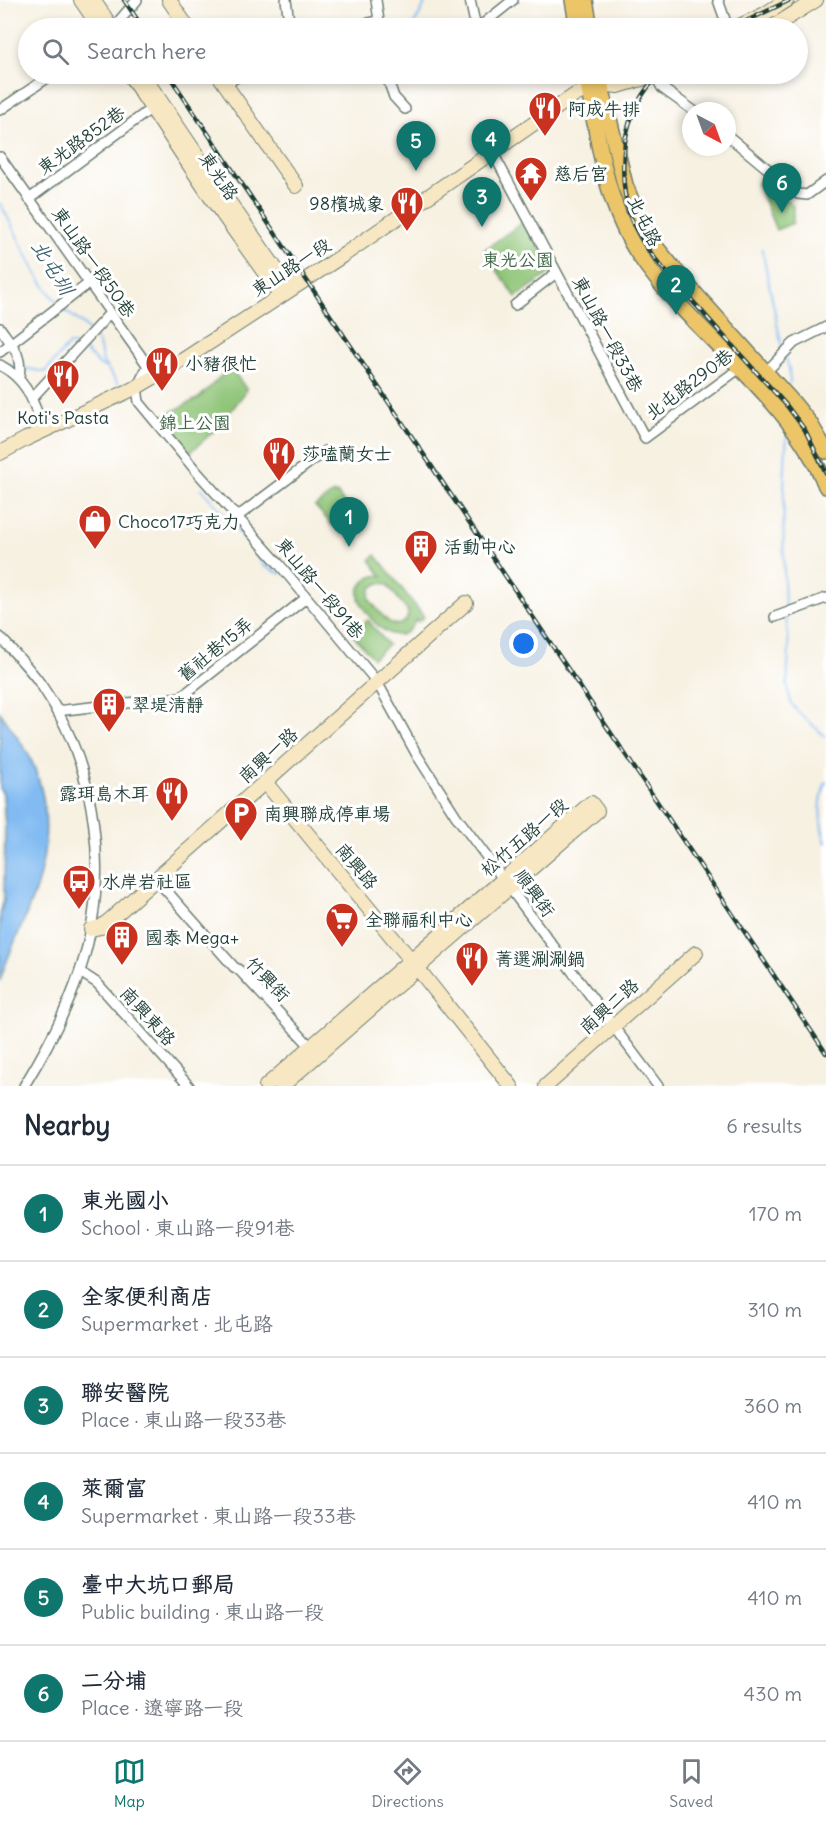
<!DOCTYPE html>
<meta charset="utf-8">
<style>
body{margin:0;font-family:Delius,"LXGW WenKai TC",sans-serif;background:#f2f2f3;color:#1f2937}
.compass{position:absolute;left:682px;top:102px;width:54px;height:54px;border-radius:50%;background:#fff;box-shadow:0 3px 9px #0003;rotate:139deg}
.you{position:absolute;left:524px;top:644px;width:21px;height:21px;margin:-15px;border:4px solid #fff;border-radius:50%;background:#1a73e8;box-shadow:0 0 0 9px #1a73e833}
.badge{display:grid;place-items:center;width:39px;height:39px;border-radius:50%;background:#0f766e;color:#fff;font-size:20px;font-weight:700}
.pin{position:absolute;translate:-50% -50px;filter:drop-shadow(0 2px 3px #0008)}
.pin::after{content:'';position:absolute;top:32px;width:21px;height:18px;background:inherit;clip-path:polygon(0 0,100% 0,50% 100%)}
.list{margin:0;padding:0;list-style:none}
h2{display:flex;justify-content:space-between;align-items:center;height:78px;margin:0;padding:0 24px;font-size:26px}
h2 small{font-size:20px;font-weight:400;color:#747a83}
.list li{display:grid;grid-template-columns:39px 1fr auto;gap:18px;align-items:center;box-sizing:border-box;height:96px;padding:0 24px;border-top:2px solid #e0e1e3}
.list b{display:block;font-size:22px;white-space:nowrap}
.list p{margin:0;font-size:20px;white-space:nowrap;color:#747a83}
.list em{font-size:20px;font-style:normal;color:#747a83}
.icon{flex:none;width:33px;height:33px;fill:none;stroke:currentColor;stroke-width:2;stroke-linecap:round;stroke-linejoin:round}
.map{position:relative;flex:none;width:826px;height:1086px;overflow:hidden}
.search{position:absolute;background:#fff;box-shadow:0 3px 9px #0003;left:18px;right:18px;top:18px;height:66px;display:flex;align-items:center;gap:15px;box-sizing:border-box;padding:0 21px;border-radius:33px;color:#747a83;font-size:22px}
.sheet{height:654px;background:#fff}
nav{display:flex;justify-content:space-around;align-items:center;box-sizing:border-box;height:84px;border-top:2px solid #e0e1e3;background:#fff;font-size:16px;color:#747a83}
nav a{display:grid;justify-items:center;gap:3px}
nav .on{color:#0f766e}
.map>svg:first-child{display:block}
</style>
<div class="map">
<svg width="826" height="1086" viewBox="0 0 826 1086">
<rect width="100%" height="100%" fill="#fff"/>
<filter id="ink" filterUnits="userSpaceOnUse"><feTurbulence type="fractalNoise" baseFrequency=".0167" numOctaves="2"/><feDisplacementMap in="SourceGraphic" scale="12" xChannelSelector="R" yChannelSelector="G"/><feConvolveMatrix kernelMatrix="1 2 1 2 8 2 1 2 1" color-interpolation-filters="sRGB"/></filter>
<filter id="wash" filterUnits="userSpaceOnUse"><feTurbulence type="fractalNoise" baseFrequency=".008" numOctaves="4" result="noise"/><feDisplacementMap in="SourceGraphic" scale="24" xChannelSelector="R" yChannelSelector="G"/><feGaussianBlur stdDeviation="1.35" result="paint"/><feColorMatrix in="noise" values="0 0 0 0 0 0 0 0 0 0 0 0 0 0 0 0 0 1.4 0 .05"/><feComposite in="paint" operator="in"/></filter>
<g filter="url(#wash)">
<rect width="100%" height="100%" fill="#f7f1e2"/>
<!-- green -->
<path fill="#8ec477" stroke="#568056" stroke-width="1.5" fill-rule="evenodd" d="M763 179 793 205V223L776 230 757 183Z
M524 221 553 271 516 297 483 251Z
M230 367 247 390 220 425 190 453 161 417 199 398Z
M333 493 334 495 337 493 350 511 333 526 315 506Z
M376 555 424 617 418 622 416 619C401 654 371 624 361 603 353 588 368 573 382 576L370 560ZM379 583 387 584 408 612 407 619C392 636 379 610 369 599L371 588Z
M368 620 388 645 373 658 351 633Z"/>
<!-- water -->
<path fill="#81bbf2" stroke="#507c93" stroke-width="1.5" d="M0 712C8 724 16 735 24 747 49 788 51 839 37 885 27 918 10 948 0 981V915L4 899 5 826 3 794 0 789Z"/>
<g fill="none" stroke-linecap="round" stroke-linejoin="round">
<!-- stream -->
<path stroke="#81bbf2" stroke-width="2" d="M412 28 427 0
M433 74 436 77
M0 204C20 236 31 274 58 303
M762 249 782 348
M61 307C71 317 82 321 90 332
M94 337 99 344 103 362 118 384
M82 347 99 365 107 368
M786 359 789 368 790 383
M0 361 15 366
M24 368 45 372 69 344 76 346
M201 488 252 548 264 566 281 574
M785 609C783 551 782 493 787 435
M786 617 789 648 787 686 791 703 798 712 826 737
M826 782C818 801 819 824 826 843"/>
</g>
</g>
<g filter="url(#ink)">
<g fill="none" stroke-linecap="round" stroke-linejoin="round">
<defs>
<path id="street" d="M286 0 290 28
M376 0 380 28
M470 0 476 28
M718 0 728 28
M113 28 137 0
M344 28 379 21
M478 28 513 0
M390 74 389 83 394 97 405 109
M655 75 662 88 694 111
M226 84 242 74
M0 110 53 74
M727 135 798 194 807 195 826 181
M492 151 645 438 744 365
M0 157 148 366 137 387 139 402 197 472 279 564 377 682 417 755 456 816 658 1086
M29 199 152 108
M515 305 556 273
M0 328C12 345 23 355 19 377
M0 352 89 283
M0 365C29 381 33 402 44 431
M762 376 794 343 826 327
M32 398 110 313
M237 517 325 451
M775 617 826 598
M0 637C14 653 30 668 42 686 98 768 111 877 80 971 67 1011 46 1050 24 1086
M56 711 181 697 306 598
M156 879 234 967 239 970 311 1047
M80 972 97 983 189 1086"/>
<path id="secondary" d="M81 0 100 28
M93 0 112 28
M169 0 188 28
M735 28 765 14 787 0
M771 28 816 0
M129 74 212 199 281 296
M142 74 222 192 290 289
M218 74 296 186
M600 84 618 86 658 74
M0 453 26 439 137 387 183 360 345 254 575 95 600 84 609 74
M265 782 411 960 511 1086
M91 929 101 927 111 919 466 603
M266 1086 591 803 597 811 282 1086
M546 1086 696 953"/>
<path id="primary" d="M573 0 578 28
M585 0 590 28
M586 74C598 134 604 204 640 256 693 335 791 396 826 486
M598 74 625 185 639 220 649 239 687 285 793 403 810 424 826 451"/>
</defs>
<!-- street casing -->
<use href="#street" stroke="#6b7c71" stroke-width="12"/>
<!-- secondary casing -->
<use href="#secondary" stroke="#6b7c71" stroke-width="16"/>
<!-- primary casing -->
<use href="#primary" stroke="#6b7c71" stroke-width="18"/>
<!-- street -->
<use href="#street" stroke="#fff" stroke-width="9"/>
<!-- secondary -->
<use href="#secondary" stroke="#f7e8c3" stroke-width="14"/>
<!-- primary -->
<use href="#primary" stroke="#ecc569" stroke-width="15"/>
<defs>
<path id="rail" d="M124 0 143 28
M732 28 790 0
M168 74 826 1053
M660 74C641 91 629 117 625 142 622 167 622 191 630 215 643 251 673 279 698 307 727 340 757 373 787 406L805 430 826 473"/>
</defs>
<!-- rail casing -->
<use href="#rail" stroke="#1f3d34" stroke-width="4.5"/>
<!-- rail -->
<use href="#rail" stroke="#fff" stroke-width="2" stroke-dasharray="7" stroke-linecap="butt"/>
</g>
</g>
<!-- icons -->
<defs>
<symbol id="restaurant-pin" viewBox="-11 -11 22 30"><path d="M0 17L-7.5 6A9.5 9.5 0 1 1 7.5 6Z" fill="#c8321e" stroke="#fff"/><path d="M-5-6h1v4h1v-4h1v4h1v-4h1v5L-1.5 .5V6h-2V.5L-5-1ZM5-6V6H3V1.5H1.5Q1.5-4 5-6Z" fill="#fff"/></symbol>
<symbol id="temple-pin" viewBox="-11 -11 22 30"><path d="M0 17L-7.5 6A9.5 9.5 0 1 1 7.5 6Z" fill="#c8321e" stroke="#fff"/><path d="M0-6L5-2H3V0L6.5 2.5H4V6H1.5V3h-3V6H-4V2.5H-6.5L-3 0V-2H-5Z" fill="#fff"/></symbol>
<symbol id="shop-pin" viewBox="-11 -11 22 30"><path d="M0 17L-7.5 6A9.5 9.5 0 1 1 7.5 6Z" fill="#c8321e" stroke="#fff"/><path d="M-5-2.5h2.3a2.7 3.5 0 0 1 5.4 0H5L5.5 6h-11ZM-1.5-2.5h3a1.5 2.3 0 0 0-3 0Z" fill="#fff"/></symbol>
<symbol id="building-pin" viewBox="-11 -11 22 30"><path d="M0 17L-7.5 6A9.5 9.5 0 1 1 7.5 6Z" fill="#c8321e" stroke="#fff"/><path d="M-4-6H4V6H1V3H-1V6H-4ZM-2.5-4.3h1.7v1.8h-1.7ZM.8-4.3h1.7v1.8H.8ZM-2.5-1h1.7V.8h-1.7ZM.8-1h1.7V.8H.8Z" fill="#fff"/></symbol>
<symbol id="parking-pin" viewBox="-11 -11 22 30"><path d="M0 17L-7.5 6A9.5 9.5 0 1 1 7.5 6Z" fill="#c8321e" stroke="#fff"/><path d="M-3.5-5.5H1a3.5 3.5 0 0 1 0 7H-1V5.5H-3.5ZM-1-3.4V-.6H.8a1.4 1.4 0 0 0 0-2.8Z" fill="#fff"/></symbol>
<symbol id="bus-pin" viewBox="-11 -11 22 30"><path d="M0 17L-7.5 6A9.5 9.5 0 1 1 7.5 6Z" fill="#c8321e" stroke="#fff"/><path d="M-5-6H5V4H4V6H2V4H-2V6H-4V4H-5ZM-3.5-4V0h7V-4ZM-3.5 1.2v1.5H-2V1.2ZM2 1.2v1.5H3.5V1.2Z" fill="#fff"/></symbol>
<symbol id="supermarket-pin" viewBox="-11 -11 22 30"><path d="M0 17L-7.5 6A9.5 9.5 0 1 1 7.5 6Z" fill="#c8321e" stroke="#fff"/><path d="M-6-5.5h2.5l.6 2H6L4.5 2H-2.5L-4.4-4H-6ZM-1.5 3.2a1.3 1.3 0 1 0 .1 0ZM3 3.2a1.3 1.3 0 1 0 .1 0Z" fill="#fff"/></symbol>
</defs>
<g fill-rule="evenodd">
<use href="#restaurant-pin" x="526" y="89" width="38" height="52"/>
<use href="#temple-pin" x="512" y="154" width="38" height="52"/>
<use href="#restaurant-pin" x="388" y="184" width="38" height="52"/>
<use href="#restaurant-pin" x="143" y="344" width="38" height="52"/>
<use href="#restaurant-pin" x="44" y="357" width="38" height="52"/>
<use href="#restaurant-pin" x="260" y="434" width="38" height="52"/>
<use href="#shop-pin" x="76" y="502" width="38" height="52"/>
<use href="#building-pin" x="402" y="527" width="38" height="52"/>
<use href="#building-pin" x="90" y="685" width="38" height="52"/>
<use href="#restaurant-pin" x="153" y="774" width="38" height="52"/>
<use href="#parking-pin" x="222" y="794" width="38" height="52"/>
<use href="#bus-pin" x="60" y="862" width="38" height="52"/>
<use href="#supermarket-pin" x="323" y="900" width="38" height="52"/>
<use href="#building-pin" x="103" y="918" width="38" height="52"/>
<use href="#restaurant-pin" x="453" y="939" width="38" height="52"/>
</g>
<g text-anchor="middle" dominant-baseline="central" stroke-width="6" stroke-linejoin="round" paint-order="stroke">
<!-- poi labels -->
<g font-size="18" fill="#1f3d34" stroke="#fff" text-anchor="start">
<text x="568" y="108">阿成牛排</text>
<text x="554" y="173">慈后宮</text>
<text x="384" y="203" text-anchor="end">98檳城象</text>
<text x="185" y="363">小豬很忙</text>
<text x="63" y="417" text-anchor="middle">Koti's Pasta</text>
<text x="302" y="453">莎嗑蘭女士</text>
<text x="118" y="521">Choco17巧克力</text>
<text x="444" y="546">活動中心</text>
<text x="132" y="704">翠堤清靜</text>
<text x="149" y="793" text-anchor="end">露珥島木耳</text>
<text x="264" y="813">南興聯成停車場</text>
<text x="102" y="881">水岸岩社區</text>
<text x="365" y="919">全聯福利中心</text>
<text x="145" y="937">國泰 Mega+</text>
<text x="495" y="958">菁選涮涮鍋</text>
</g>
<!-- street labels -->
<g font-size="18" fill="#1f3d34" stroke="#fff">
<text transform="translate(81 140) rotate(-36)">東光路852巷</text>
<text transform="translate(219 176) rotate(56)">東光路</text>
<text transform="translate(645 221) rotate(64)">北屯路</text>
<text transform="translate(94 262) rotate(55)">東山路一段50巷</text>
<text transform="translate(291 267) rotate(-33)">東山路一段</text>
<text transform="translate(608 334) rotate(62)">東山路一段33巷</text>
<text transform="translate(689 384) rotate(-37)">北屯路290巷</text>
<text transform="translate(320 588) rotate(50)">東山路一段91巷</text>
<text transform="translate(215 649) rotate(-39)">舊社巷15弄</text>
<text transform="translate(268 755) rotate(-42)">南興一路</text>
<text transform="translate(524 837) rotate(-41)">松竹五路一段</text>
<text transform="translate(357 866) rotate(50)">南興路</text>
<text transform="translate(535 893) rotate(54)">順興街</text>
<text transform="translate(268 979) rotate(46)">竹興街</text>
<text transform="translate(609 1006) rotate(-42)">南興二路</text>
<text transform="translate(148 1016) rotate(48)">南興東路</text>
</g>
<!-- park labels -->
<g font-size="18" fill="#406648" stroke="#fff">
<text x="518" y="259">東光公園</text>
<text x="195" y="422">錦上公園</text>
</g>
<!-- water labels -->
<g font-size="20" font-style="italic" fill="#3c636d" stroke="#fff">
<text transform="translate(53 267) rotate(58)">北屯圳</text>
</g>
</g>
</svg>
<svg class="compass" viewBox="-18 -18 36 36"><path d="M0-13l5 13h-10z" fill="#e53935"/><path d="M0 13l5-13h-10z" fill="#747a83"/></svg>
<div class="you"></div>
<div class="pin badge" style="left:349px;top:547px">1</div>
<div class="pin badge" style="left:676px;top:315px">2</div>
<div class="pin badge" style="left:482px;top:227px">3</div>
<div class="pin badge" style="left:491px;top:169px">4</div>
<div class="pin badge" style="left:416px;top:171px">5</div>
<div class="pin badge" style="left:782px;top:213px">6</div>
<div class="search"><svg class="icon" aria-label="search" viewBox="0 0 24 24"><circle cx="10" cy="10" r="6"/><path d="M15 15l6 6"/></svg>Search here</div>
</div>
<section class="sheet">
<h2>Nearby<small>6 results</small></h2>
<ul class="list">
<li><span class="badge">1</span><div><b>東光國小</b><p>School · 東山路一段91巷</p></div><em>170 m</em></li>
<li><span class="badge">2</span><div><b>全家便利商店</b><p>Supermarket · 北屯路</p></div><em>310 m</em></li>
<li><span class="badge">3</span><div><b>聯安醫院</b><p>Place · 東山路一段33巷</p></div><em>360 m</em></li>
<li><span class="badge">4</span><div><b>萊爾富</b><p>Supermarket · 東山路一段33巷</p></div><em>410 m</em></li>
<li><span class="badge">5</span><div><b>臺中大坑口郵局</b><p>Public building · 東山路一段</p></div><em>410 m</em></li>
<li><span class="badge">6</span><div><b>二分埔</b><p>Place · 遼寧路一段</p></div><em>430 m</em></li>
</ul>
</section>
<nav>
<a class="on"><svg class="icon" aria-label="map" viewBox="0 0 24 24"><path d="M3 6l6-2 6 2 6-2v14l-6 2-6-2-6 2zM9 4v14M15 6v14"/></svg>Map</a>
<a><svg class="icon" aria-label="directions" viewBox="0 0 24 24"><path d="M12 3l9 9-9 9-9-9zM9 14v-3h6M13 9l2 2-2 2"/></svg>Directions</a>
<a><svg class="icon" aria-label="saved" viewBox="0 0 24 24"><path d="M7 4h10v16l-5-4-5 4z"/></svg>Saved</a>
</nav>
